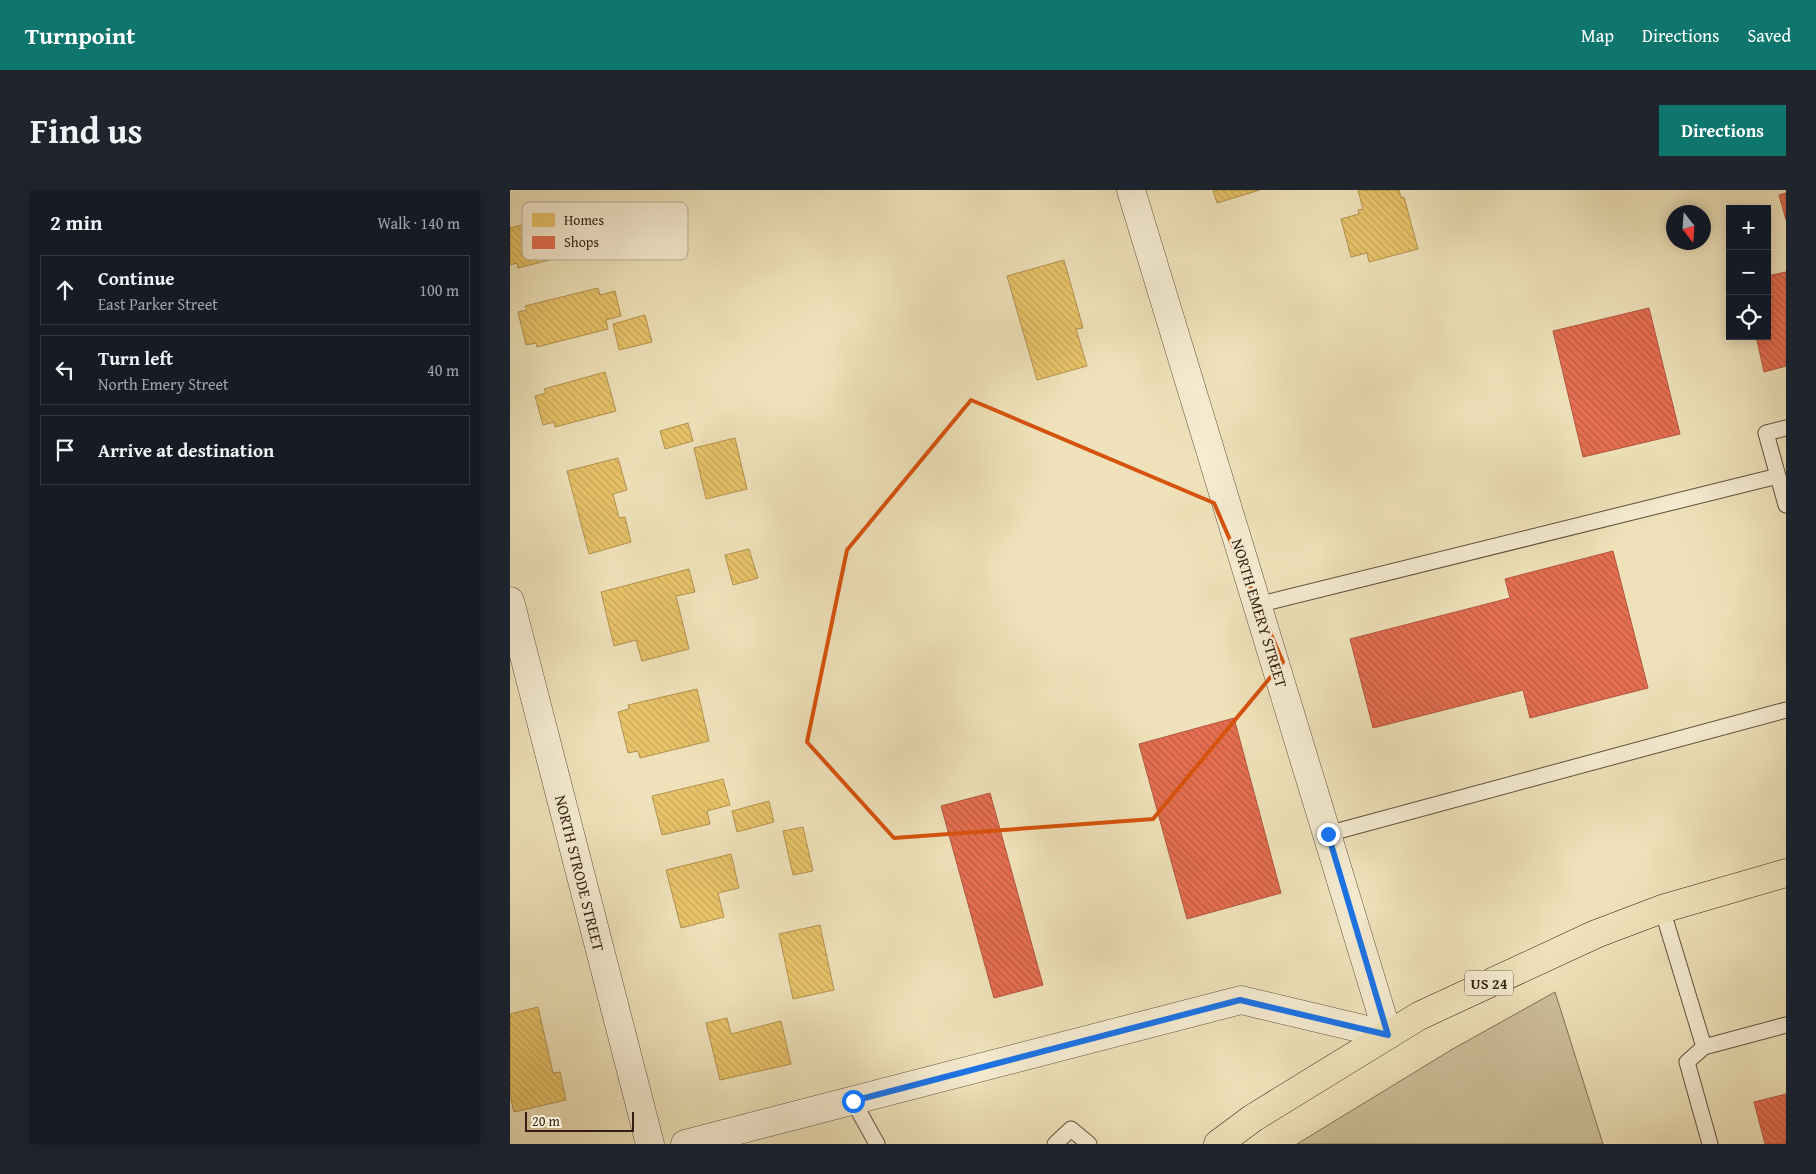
<!DOCTYPE html>
<meta charset="utf-8">
<style>
body{margin:0;font-family:"Gentium Book Plus",serif;background:#20242c;color:#f1f3f6}
.controls{position:absolute;right:15px;top:15px;display:grid;overflow:hidden;border-radius:0px;box-shadow:0 2px 12px #0003}
.controls button{width:45px;height:45px;display:grid;place-items:center;padding:0;border:0;border-bottom:1px solid #363941;background:#171b24;color:#f1f3f6;font:25px sans-serif}
.compass{position:absolute;left:1156px;top:15px;width:45px;height:45px;border-radius:50%;background:#171b24;box-shadow:0 2px 12px #0003;rotate:163deg}
.scale{position:absolute;left:15px;bottom:12px;width:109px;box-sizing:border-box;padding-left:5px;border:2px solid #321e12;border-top:0;font-size:14px;line-height:18px;white-space:nowrap;color:#321e12;-webkit-text-stroke:4px #f5ecd2;paint-order:stroke}
.stop{position:absolute;width:15px;height:15px;margin:-11px;border:4px solid #1a73e8;border-radius:50%;background:#fff}
.stop.end{background:#1a73e8;border-color:#fff;box-shadow:0 1px 5px #0008}
.list{margin:0;padding:0;list-style:none}
h2{display:flex;justify-content:space-between;align-items:center;height:65px;margin:0;padding:0 20px;font-size:21px}
h2 small{font-size:16px;font-weight:400;color:#9ea1a6}
.list li{display:grid;grid-template-columns:32px 1fr auto;gap:15px;align-items:center;box-sizing:border-box;height:70px;margin:0 10px 10px;padding:0 10px;border:1px solid #363941;border-radius:0px}
.list b{display:block;font-size:19px;white-space:nowrap}
.list p{margin:0;font-size:16px;white-space:nowrap;color:#9ea1a6}
.list em{font-size:16px;font-style:normal;color:#9ea1a6}
.icon{flex:none;width:28px;height:28px;fill:none;stroke:currentColor;stroke-width:2;stroke-linecap:round;stroke-linejoin:round}
.map{position:relative;flex:none;width:1276px;height:954px;overflow:hidden;border-radius:0px}
header{display:flex;align-items:center;gap:30px;box-sizing:border-box;height:70px;padding:0 25px;background:#0f766e;color:#fff}
header strong{font-size:24px}
nav{display:flex;gap:28px;margin-inline-start:auto;font-size:18px}
.intro{display:flex;align-items:center;justify-content:space-between;box-sizing:border-box;height:120px;padding:0 30px}
h1{margin:0;font-size:35px}
.button{padding:12px 22px;border-radius:0px;background:#0f766e;color:#fff;font-size:18px;font-weight:700}
main{display:flex;gap:30px;padding:0 30px}
aside{flex:1;background:#171b24;border-radius:0px;box-shadow:0 2px 12px #0003}
.map>svg:first-child{display:block}
</style>
<header>
<strong>Turnpoint</strong>
<nav><a>Map</a><a>Directions</a><a>Saved</a></nav>
</header>
<div class="intro"><h1>Find us</h1><a class="button">Directions</a></div>
<main>
<aside>
<h2>2 min<small>Walk · 140 m</small></h2>
<ul class="list">
<li><svg class="icon" aria-label="ahead" viewBox="0 0 24 24"><path d="M12 20V5M6 11l6-6 6 6"/></svg><div><b>Continue</b><p>East Parker Street</p></div><em>100 m</em></li>
<li><svg class="icon" aria-label="left" viewBox="0 0 24 24"><path d="M17 20v-9H6M10 6l-5 5 5 5"/></svg><div><b>Turn left</b><p>North Emery Street</p></div><em>40 m</em></li>
<li><svg class="icon" aria-label="arrive" viewBox="0 0 24 24"><path d="M6 21V4h12l-3 4 3 4H6"/></svg><div><b>Arrive at destination</b></div></li>
</ul>
</aside>
<div class="map">
<svg width="1276" height="954" viewBox="0 0 1276 954">
<defs>
<pattern id="homes-back-hatch" width="6" height="6" patternUnits="userSpaceOnUse" patternTransform="scale(1.25)"><rect width="6" height="6" fill="#e9c46a"/><path d="M-1 5l2 2M0 0l6 6M5-1l2 2" fill="none" stroke="#c8a85b"/></pattern>
<pattern id="shops-back-hatch" width="6" height="6" patternUnits="userSpaceOnUse" patternTransform="scale(1.25)"><rect width="6" height="6" fill="#e76f51"/><path d="M-1 5l2 2M0 0l6 6M5-1l2 2" fill="none" stroke="#bc5b42"/></pattern>
</defs>
<rect width="100%" height="100%" fill="#efe2ba"/>
<filter id="stains"><feTurbulence type="fractalNoise" baseFrequency=".004" numOctaves="4"/><feColorMatrix values="0 0 0 0 .2 0 0 0 0 .09 0 0 0 0 .02 0 0 0 .5 -.17"/></filter>
<radialGradient id="worn" r=".72"><stop offset=".6" stop-color="#630" stop-opacity="0"/><stop offset="1" stop-color="#630" stop-opacity=".3"/></radialGradient>
<!-- grass -->
<path fill="#cfc19d" stroke="#807058" d="M1045 802 1093 954H787L941 860Z"/>
<!-- homes -->
<path fill="url(#homes-back-hatch)" stroke="#b29250" d="M703 0H750L707 13Z
M848 0H889L891 8 894 7 908 59 859 72 857 63 841 67 831 29 849 24 848 20 853 19Z
M71 21 73 29 85 26 90 46 77 49 79 60 8 78 7 73 0 75V38Z
M554 70 573 138 566 139 577 176 527 190 497 86Z
M88 98 90 105 105 101 111 126 96 130 98 139 27 157 26 153 16 155 8 122 17 120 15 116Z
M135 125 142 152 109 160 103 134Z
M95 182 106 221 45 237 44 232 33 235 25 206 36 203 34 199Z
M178 233 183 251 155 259 150 241Z
M225 248 237 299 196 309 184 258Z
M108 268 117 300 103 304 109 328 115 327 121 352 79 364 57 281Z
M239 359 248 388 223 395 215 365Z
M179 379 185 402 166 406 179 459 132 471 126 450 104 456 91 402Z
M187 499 199 551 130 568 128 561 118 563 108 522 119 519 118 515Z
M213 589 220 615 197 621 200 634 152 645 142 606Z
M259 611 264 632 227 642 222 621Z
M293 637 303 681 283 685 273 641Z
M221 664 229 698 208 703 214 727 171 738 156 680Z
M310 735 324 800 283 809 269 744Z
M28 817 43 883 50 882 56 910 4 922 0 905V824Z
M217 828 221 844 271 831 281 874 210 890 196 833Z"/>
<!-- shops -->
<path fill="url(#shops-back-hatch)" stroke="#b1573e" d="M1276 3V30L1269 5Z
M1276 82V176L1254 182 1246 146H1257V86Z
M1139 118 1170 244 1073 267 1043 141Z
M1103 361 1138 498 1020 528 1013 500 863 538 840 449 1000 408 995 389Z
M724 528 771 703 677 729 629 554Z
M480 603 533 795 484 808 431 616Z
M1276 904V954H1255L1244 912Z"/>
<g fill="none" stroke-linecap="round" stroke-linejoin="round">
<defs>
<path id="service" d="M1276 238 1256 243 1276 315
M747 415 1268 286
M817 644 1276 520
M1152 719 1194 857 1276 835
M1194 857 1177 872 1200 954
M343 911 367 954
M545 954 561 939 579 954"/>
<path id="minor" d="M621 0 878 845
M0 411 140 954
M175 954 731 810 878 845"/>
<path id="primary" d="M708 954 743 928 909 826 1086 744 1152 719 1276 683"/>
</defs>
<!-- service casing -->
<use href="#service" stroke="#614f3c" stroke-width="17"/>
<!-- minor casing -->
<use href="#minor" stroke="#614f3c" stroke-width="29"/>
<!-- primary casing -->
<use href="#primary" stroke="#321e12" stroke-width="29"/>
<!-- service -->
<use href="#service" stroke="#f5ecd2" stroke-width="15"/>
<!-- minor -->
<use href="#minor" stroke="#f5ecd2" stroke-width="28"/>
<!-- primary -->
<use href="#primary" stroke="#efe2ba" stroke-width="28"/>
</g>
<g fill="none" stroke-linecap="round" stroke-linejoin="round">
<!-- route -->
<path stroke="#1a73e8" stroke-width="6" d="M343 911 730 810 878 845 818 644"/>
</g>
<!-- marked area -->
<path fill="none" stroke="#d6530d" stroke-width="4" stroke-linejoin="round" d="M461 210 704 313 773 472 643 629 384 648 297 552 337 360Z"/>
<g text-anchor="middle" dominant-baseline="central" stroke-width="5" stroke-linejoin="round" paint-order="stroke">
<!-- shield labels -->
<rect fill="#f5ecd2" stroke="#6c5c4c" stroke-width="1" x="955" y="780.5" width="48" height="25" rx="4"/>
<g font-size="15" font-weight="bold" fill="#321e12">
<text x="979" y="793">US 24</text>
</g>
<!-- street labels -->
<g font-size="16" fill="#321e12" stroke="#f5ecd2">
<text transform="translate(750 423) rotate(73)">NORTH EMERY STREET</text>
<text transform="translate(70 683) rotate(76)">NORTH STRODE STREET</text>
</g>
</g>
<!-- legend -->
<rect x="12" y="12" width="166" height="58" rx="8" fill="#f5ecd2" stroke="#baae98" stroke-width="1"/>
<rect x="22" y="23" width="23" height="14" fill="#e9c46a"/>
<rect x="22" y="46" width="23" height="13" fill="#e76f51"/>
<g font-size="14" fill="#321e12">
<text x="54" y="35">Homes</text>
<text x="54" y="57">Shops</text>
</g>
<rect width="100%" height="100%" filter="url(#stains)"/>
<rect width="100%" height="100%" fill="url(#worn)"/>
</svg>
<div class="controls">
<button>+</button>
<button>−</button>
<button><svg class="icon" aria-label="locate" viewBox="0 0 24 24"><circle cx="12" cy="12" r="6"/><path d="M12 2v4M12 18v4M2 12h4M18 12h4"/></svg></button>
</div>
<svg class="compass" viewBox="-18 -18 36 36"><path d="M0-13l5 13h-10z" fill="#e53935"/><path d="M0 13l5-13h-10z" fill="#9ea1a6"/></svg>
<div class="scale">20 m</div>
<div class="stop" style="left:343px;top:911px"></div>
<div class="stop end" style="left:818px;top:644px"></div>
</div>
</main>
